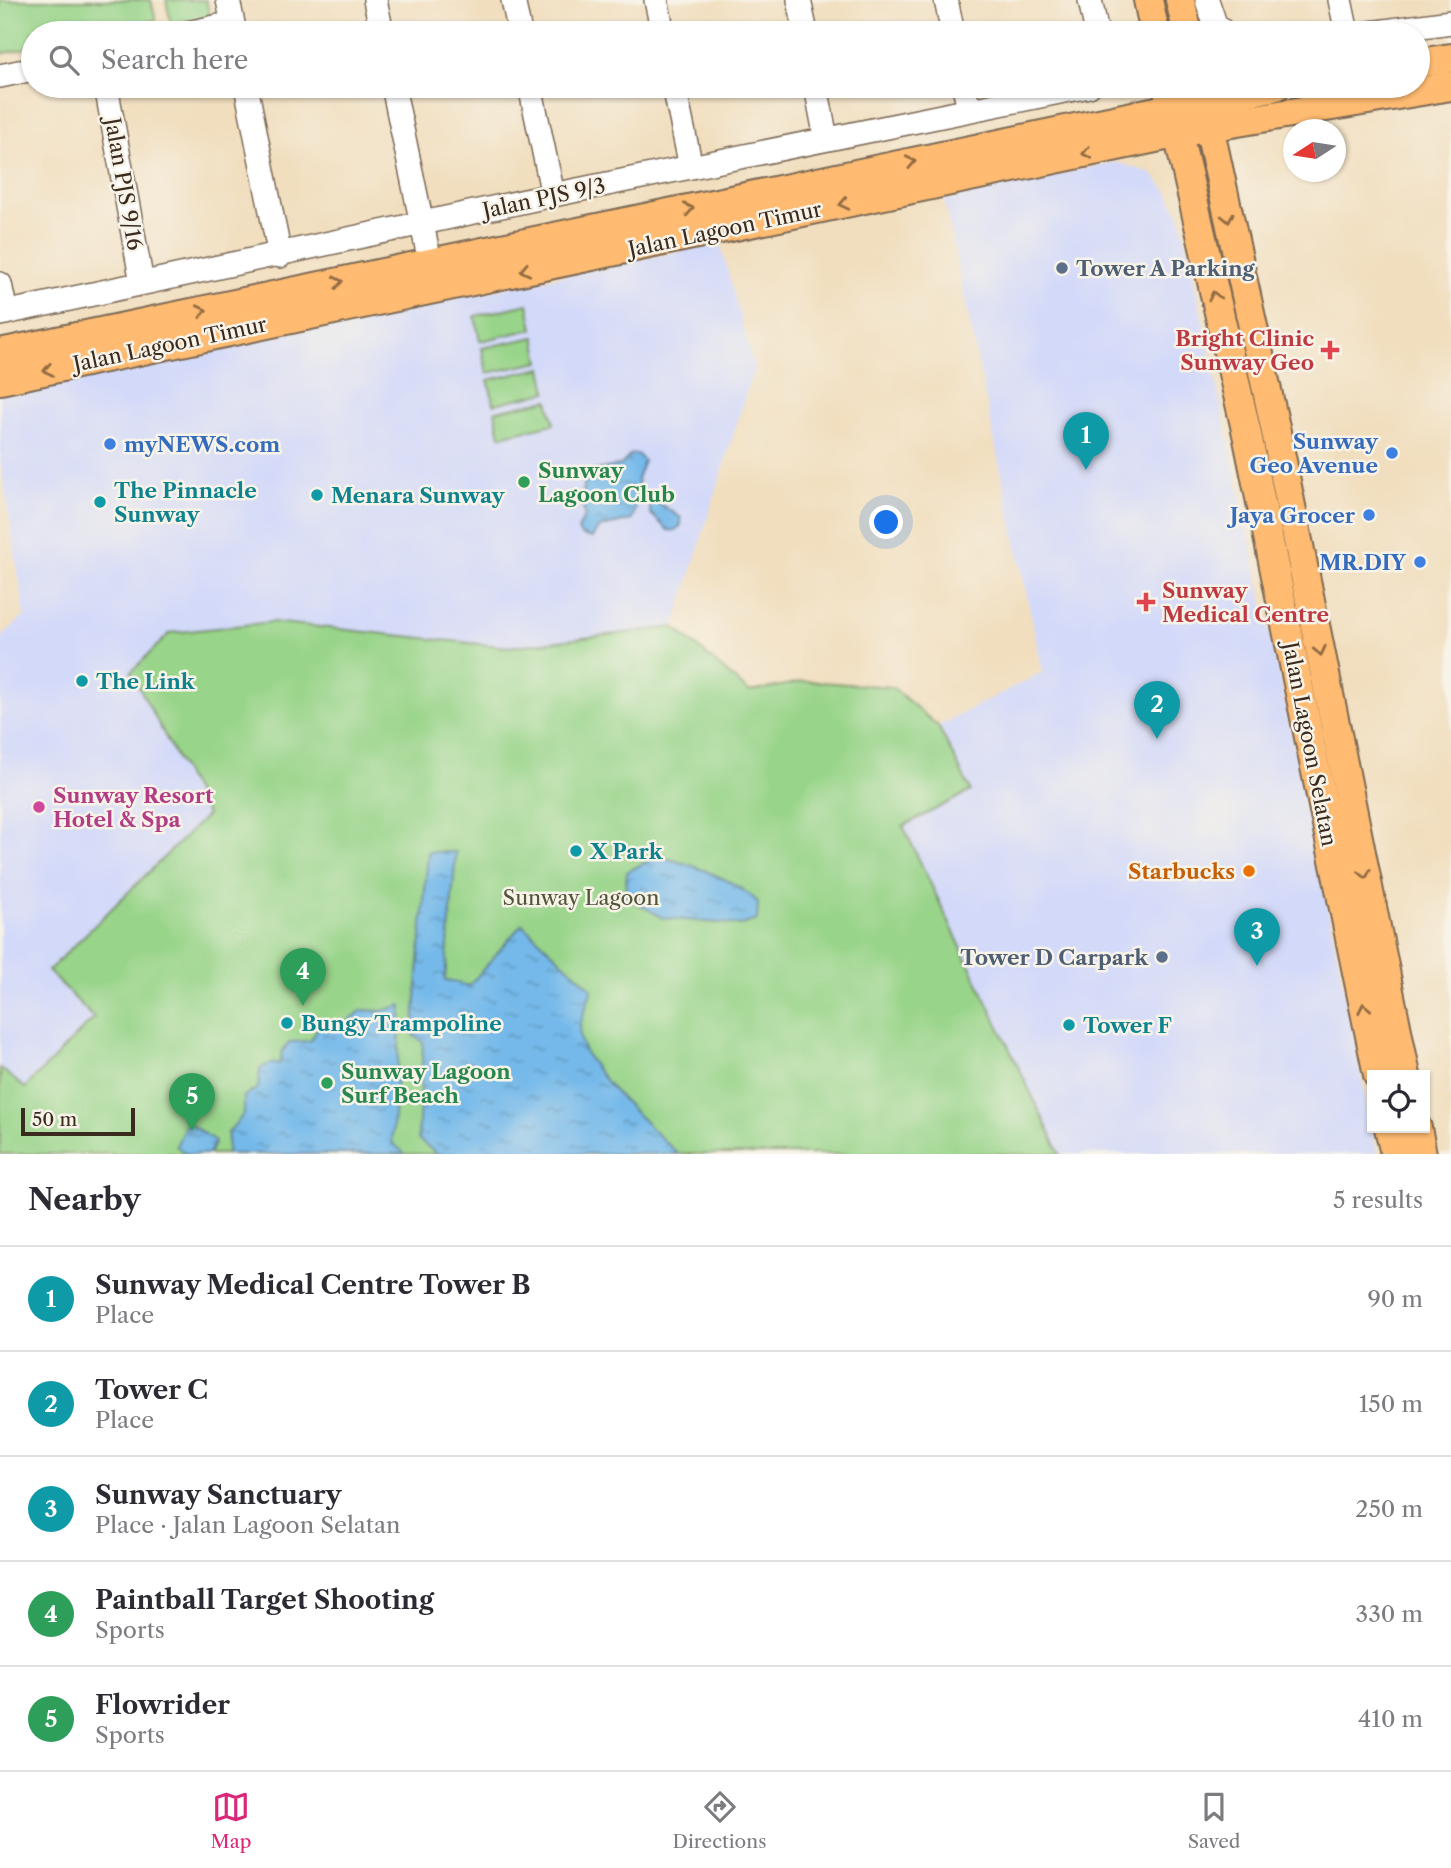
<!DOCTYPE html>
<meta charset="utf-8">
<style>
body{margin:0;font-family:"Libre Caslon Text",serif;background:#f7f7f7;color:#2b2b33}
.controls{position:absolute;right:21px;bottom:21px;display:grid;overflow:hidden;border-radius:0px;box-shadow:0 2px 5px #0004}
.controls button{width:63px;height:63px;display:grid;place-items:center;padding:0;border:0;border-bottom:2px solid #e1e1e2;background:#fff;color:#2b2b33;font:35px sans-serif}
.compass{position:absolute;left:1283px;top:119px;width:63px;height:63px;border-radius:50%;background:#fff;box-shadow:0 2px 5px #0004;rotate:258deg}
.scale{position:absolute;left:21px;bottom:18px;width:114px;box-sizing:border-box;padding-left:7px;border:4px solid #3b2a1e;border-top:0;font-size:19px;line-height:24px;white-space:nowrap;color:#3b2a1e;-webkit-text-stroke:5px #f7f3e8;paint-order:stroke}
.you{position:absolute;left:887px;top:523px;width:24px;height:24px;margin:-18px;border:5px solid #fff;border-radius:50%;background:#1a73e8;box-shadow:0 0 0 10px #1a73e833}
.badge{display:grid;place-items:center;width:46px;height:46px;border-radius:50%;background:#db2777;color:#fff;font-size:23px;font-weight:700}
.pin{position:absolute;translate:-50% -58px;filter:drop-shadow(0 2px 4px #0008)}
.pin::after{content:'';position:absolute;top:37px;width:24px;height:21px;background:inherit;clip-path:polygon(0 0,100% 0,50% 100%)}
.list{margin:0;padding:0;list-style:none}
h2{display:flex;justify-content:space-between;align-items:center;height:91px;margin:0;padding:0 28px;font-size:30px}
h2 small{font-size:23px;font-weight:400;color:#7c7c81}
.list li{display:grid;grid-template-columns:46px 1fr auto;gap:21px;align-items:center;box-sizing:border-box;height:105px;padding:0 28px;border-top:2px solid #e1e1e2}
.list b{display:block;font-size:26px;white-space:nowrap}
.list p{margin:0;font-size:23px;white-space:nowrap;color:#7c7c81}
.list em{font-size:23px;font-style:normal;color:#7c7c81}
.icon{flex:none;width:38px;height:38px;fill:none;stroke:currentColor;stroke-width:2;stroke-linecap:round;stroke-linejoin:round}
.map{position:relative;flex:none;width:1451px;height:1154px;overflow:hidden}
.search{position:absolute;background:#fff;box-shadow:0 2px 5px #0004;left:21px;right:21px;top:21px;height:77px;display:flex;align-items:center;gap:18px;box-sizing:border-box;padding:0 24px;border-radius:38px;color:#7c7c81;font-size:26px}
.sheet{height:616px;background:#fff}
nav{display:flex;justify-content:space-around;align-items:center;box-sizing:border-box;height:98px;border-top:2px solid #e1e1e2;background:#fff;font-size:19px;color:#7c7c81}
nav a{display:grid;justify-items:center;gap:4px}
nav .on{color:#db2777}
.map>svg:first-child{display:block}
</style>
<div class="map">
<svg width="1451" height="1154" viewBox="0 0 1451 1154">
<defs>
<pattern id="water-ripples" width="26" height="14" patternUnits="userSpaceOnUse" patternTransform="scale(1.75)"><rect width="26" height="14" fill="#74b9ea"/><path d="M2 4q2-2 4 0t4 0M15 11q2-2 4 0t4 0" fill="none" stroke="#6097bd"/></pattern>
</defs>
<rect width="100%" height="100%" fill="#f7f3e8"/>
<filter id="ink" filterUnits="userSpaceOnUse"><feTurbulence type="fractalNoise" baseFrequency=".0143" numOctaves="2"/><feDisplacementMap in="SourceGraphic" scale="14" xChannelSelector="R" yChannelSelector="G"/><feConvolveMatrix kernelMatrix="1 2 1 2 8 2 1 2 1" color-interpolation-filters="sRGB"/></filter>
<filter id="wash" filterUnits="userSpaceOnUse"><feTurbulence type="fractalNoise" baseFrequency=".00686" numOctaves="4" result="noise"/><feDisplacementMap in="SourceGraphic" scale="28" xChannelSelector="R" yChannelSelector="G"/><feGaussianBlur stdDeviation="1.57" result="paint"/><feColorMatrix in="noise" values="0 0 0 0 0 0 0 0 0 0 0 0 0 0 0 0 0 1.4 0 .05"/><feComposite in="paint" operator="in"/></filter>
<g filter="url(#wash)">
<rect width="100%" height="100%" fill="#f1debe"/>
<!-- built -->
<path fill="#d3d9f9" d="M1116 162 1151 173 1168 192 1181 218 1313 835 1377 1154H0V639L25 615 0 460V393L720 243 754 368 674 627 749 692 806 681 892 687 938 726 1043 672 944 200Z"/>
<!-- green -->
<path fill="#98d489" stroke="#6a7f54" stroke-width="2" d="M0 0H151L156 20 95 33H33V47L0 54Z
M166 0H206L210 16 171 24Z
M528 304 533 329 480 341 475 316Z
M535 337 540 362 487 373 482 348Z
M542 368 547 392 494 404 488 380Z
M548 400 554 424 500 436 495 411Z
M272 622 508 647 674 627 749 692 806 681 892 687 938 726 971 791 903 826 1060 1154H0V1068L25 1088 94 1018 48 971 207 815 131 672 170 633Z"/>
<!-- water -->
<path fill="url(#water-ripples)" stroke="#587284" stroke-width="2" d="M631 454 638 455 644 461 637 479 640 492 632 520 598 528 592 538 581 535 578 530 585 515 581 501 587 472 621 465Z
M656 501 681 518V525L675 531 668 530 650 513V505Z
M428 852H456L445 980 469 986 522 924 592 989C588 1003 578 1023 580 1037 584 1069 654 1130 678 1154H437L418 1139 423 1042 413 1035Z
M657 856C691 864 732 877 758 902L757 920 741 925 663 918 625 896 627 872Z
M402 1005 392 1142 405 1154H227L228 1133 244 1114V1096L258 1088 260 1069 269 1064 280 1063 282 1051 290 1042 310 1041 321 1023 341 1027 362 1010 382 1011Z
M187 1122 215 1141 209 1154H187L176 1146Z"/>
</g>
<g filter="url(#ink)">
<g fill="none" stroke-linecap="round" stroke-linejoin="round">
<defs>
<path id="minor" d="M228 0 235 33
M375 0 382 33
M513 0 520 33
M656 0 663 33
M799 0 806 33
M946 0 953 33
M1090 0 1097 33
M1207 0 1215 24 1224 33
M1340 0 1347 33
M188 33 233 23
M1370 33 1451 22
M0 76 33 69
M106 86 142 283
M246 86 280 256
M393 86 430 262
M530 86 553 195
M674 86 691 167
M816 86 826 139
M964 86 969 110
M0 284 6 313
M0 314 553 195 1089 86"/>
<path id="major" d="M1148 0 1155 33
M1180 0 1188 33
M1418 63 1451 58
M1167 86 1247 434 1378 1075
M1205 108 1275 427 1406 1075
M0 353 1276 86
M0 380 1208 127 1451 86
M1389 1128 1395 1154
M1417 1128 1422 1154"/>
</defs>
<!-- minor casing -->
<use href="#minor" stroke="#7b6956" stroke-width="26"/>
<!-- major casing -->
<use href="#major" stroke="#7b6956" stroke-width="32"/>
<!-- minor -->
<use href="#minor" stroke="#fff" stroke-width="23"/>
<!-- major -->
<use href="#major" stroke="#febb71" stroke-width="28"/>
</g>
<!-- one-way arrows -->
<defs><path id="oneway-chevron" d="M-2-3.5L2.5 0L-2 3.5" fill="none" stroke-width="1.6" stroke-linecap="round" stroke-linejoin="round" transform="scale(1.75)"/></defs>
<g stroke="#936b43">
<use href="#oneway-chevron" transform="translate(1087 153) rotate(168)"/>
<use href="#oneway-chevron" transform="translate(911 162) rotate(-12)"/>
<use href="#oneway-chevron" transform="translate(844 204) rotate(168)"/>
<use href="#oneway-chevron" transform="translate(689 209) rotate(-12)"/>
<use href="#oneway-chevron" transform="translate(1228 218) rotate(77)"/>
<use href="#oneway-chevron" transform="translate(525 270) rotate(168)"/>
<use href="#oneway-chevron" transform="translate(338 282) rotate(-12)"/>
<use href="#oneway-chevron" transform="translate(1214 296) rotate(-103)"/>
<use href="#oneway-chevron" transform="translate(202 311) rotate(-12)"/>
<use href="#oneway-chevron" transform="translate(48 370) rotate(168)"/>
<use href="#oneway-chevron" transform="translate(1320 651) rotate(78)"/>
<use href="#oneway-chevron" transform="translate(1365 874) rotate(79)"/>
<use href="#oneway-chevron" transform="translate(1364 1008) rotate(-102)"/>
</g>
</g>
<!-- markers -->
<g fill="#5c6f8a" stroke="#f7f3e8" stroke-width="2.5">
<circle cx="1062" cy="268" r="7"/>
<circle cx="1162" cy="957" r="7"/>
</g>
<g fill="#e0444e" stroke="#f7f3e8" stroke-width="2.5">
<path d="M1326.5 339.5h7v7h7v7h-7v7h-7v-7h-7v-7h7z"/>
<path d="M1142.5 591.5h7v7h7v7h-7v7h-7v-7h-7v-7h7z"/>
</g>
<g fill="#3f7fe0" stroke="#f7f3e8" stroke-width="2.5">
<circle cx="110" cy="444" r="7"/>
<circle cx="1392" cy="453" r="7"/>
<circle cx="1369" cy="515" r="7"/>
<circle cx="1420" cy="562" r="7"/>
</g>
<g fill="#2e9e5b" stroke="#f7f3e8" stroke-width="2.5">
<circle cx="524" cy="482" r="7"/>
<circle cx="327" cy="1083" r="7"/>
</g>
<g fill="#0f9aa8" stroke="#f7f3e8" stroke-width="2.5">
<circle cx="317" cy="495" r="7"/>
<circle cx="100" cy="502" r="7"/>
<circle cx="82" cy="681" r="7"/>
<circle cx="576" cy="851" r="7"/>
<circle cx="287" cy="1023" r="7"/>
<circle cx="1069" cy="1025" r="7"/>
</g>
<circle fill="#d1479c" stroke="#f7f3e8" stroke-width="2.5" cx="39" cy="807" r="7"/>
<circle fill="#e8710a" stroke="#f7f3e8" stroke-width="2.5" cx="1249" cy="871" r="7"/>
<g text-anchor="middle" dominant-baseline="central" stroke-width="5" stroke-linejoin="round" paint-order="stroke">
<!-- street labels -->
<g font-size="21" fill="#3b2a1e" stroke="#f7f3e8">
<text transform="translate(124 184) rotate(80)">Jalan PJS 9/16</text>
<text transform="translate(544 198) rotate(-12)">Jalan PJS 9/3</text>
<text transform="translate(725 229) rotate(-12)">Jalan Lagoon Timur</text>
<text transform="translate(170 344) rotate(-12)">Jalan Lagoon Timur</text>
<text transform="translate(1310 744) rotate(79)">Jalan Lagoon Selatan</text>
</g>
<!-- service labels -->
<g font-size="21" font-weight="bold" fill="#4e5e75" stroke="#f7f3e8" text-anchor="start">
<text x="1076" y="268">Tower A Parking</text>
<text x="1148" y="957" text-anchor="end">Tower D Carpark</text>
</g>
<!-- health labels -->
<g font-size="21" font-weight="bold" fill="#be3a42" stroke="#f7f3e8" text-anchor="end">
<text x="1314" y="338">Bright Clinic<tspan x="1314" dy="24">Sunway Geo</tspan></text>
<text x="1162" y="590" text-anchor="start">Sunway<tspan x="1162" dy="24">Medical Centre</tspan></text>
</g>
<!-- shop labels -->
<g font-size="21" font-weight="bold" fill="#366cbe" stroke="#f7f3e8" text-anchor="end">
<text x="1378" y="441">Sunway<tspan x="1378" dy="24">Geo Avenue</tspan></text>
<text x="124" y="444" text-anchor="start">myNEWS.com</text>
<text x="1355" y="515">Jaya Grocer</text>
<text x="1406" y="562">MR.DIY</text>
</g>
<!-- leisure labels -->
<g font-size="21" font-weight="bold" fill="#27864d" stroke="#f7f3e8" text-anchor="start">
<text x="538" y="470">Sunway<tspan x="538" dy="24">Lagoon Club</tspan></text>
<text x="341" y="1071">Sunway Lagoon<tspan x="341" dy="24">Surf Beach</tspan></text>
</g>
<!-- culture labels -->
<g font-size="21" font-weight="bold" fill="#0d838f" stroke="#f7f3e8" text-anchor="start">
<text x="114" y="490">The Pinnacle<tspan x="114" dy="24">Sunway</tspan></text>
<text x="331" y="495">Menara Sunway</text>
<text x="96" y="681">The Link</text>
<text x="590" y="851">X Park</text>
<text x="301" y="1023">Bungy Trampoline</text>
<text x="1083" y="1025">Tower F</text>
</g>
<!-- hotel labels -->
<g font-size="21" font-weight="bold" fill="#b23c85" stroke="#f7f3e8" text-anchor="start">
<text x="53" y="795">Sunway Resort<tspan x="53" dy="24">Hotel &amp; Spa</tspan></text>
</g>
<!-- food labels -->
<g font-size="21" font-weight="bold" fill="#c56008" stroke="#f7f3e8" text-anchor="end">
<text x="1235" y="871">Starbucks</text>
</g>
<!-- park labels -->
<g font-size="21" fill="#525439" stroke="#f7f3e8">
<text x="581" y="897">Sunway Lagoon</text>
</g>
</g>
</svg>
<div class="controls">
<button><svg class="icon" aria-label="locate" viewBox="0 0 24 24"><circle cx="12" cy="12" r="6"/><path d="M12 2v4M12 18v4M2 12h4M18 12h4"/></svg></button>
</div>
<svg class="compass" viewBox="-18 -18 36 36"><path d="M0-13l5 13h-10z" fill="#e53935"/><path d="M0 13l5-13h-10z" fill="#7c7c81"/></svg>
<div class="scale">50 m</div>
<div class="you"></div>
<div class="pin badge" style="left:1086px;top:470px;background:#0f9aa8">1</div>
<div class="pin badge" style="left:1157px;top:739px;background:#0f9aa8">2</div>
<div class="pin badge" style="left:1257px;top:966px;background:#0f9aa8">3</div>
<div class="pin badge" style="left:303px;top:1006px;background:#2e9e5b">4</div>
<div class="pin badge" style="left:192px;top:1131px;background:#2e9e5b">5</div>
<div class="search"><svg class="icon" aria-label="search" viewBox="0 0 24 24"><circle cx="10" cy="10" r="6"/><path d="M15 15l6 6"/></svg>Search here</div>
</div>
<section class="sheet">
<h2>Nearby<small>5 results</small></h2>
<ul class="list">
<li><span class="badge" style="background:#0f9aa8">1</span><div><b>Sunway Medical Centre Tower B</b><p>Place</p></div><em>90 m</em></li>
<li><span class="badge" style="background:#0f9aa8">2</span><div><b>Tower C</b><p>Place</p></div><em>150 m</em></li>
<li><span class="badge" style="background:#0f9aa8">3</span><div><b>Sunway Sanctuary</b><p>Place · Jalan Lagoon Selatan</p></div><em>250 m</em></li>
<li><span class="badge" style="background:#2e9e5b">4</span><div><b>Paintball Target Shooting</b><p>Sports</p></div><em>330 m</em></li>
<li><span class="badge" style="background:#2e9e5b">5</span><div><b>Flowrider</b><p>Sports</p></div><em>410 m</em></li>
</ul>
</section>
<nav>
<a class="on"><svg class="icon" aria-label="map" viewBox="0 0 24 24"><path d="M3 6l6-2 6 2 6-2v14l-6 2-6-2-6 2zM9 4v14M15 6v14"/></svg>Map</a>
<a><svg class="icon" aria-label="directions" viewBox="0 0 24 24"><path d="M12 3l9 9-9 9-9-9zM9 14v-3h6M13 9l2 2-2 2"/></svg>Directions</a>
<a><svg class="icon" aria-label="saved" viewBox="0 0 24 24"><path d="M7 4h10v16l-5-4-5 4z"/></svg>Saved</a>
</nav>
